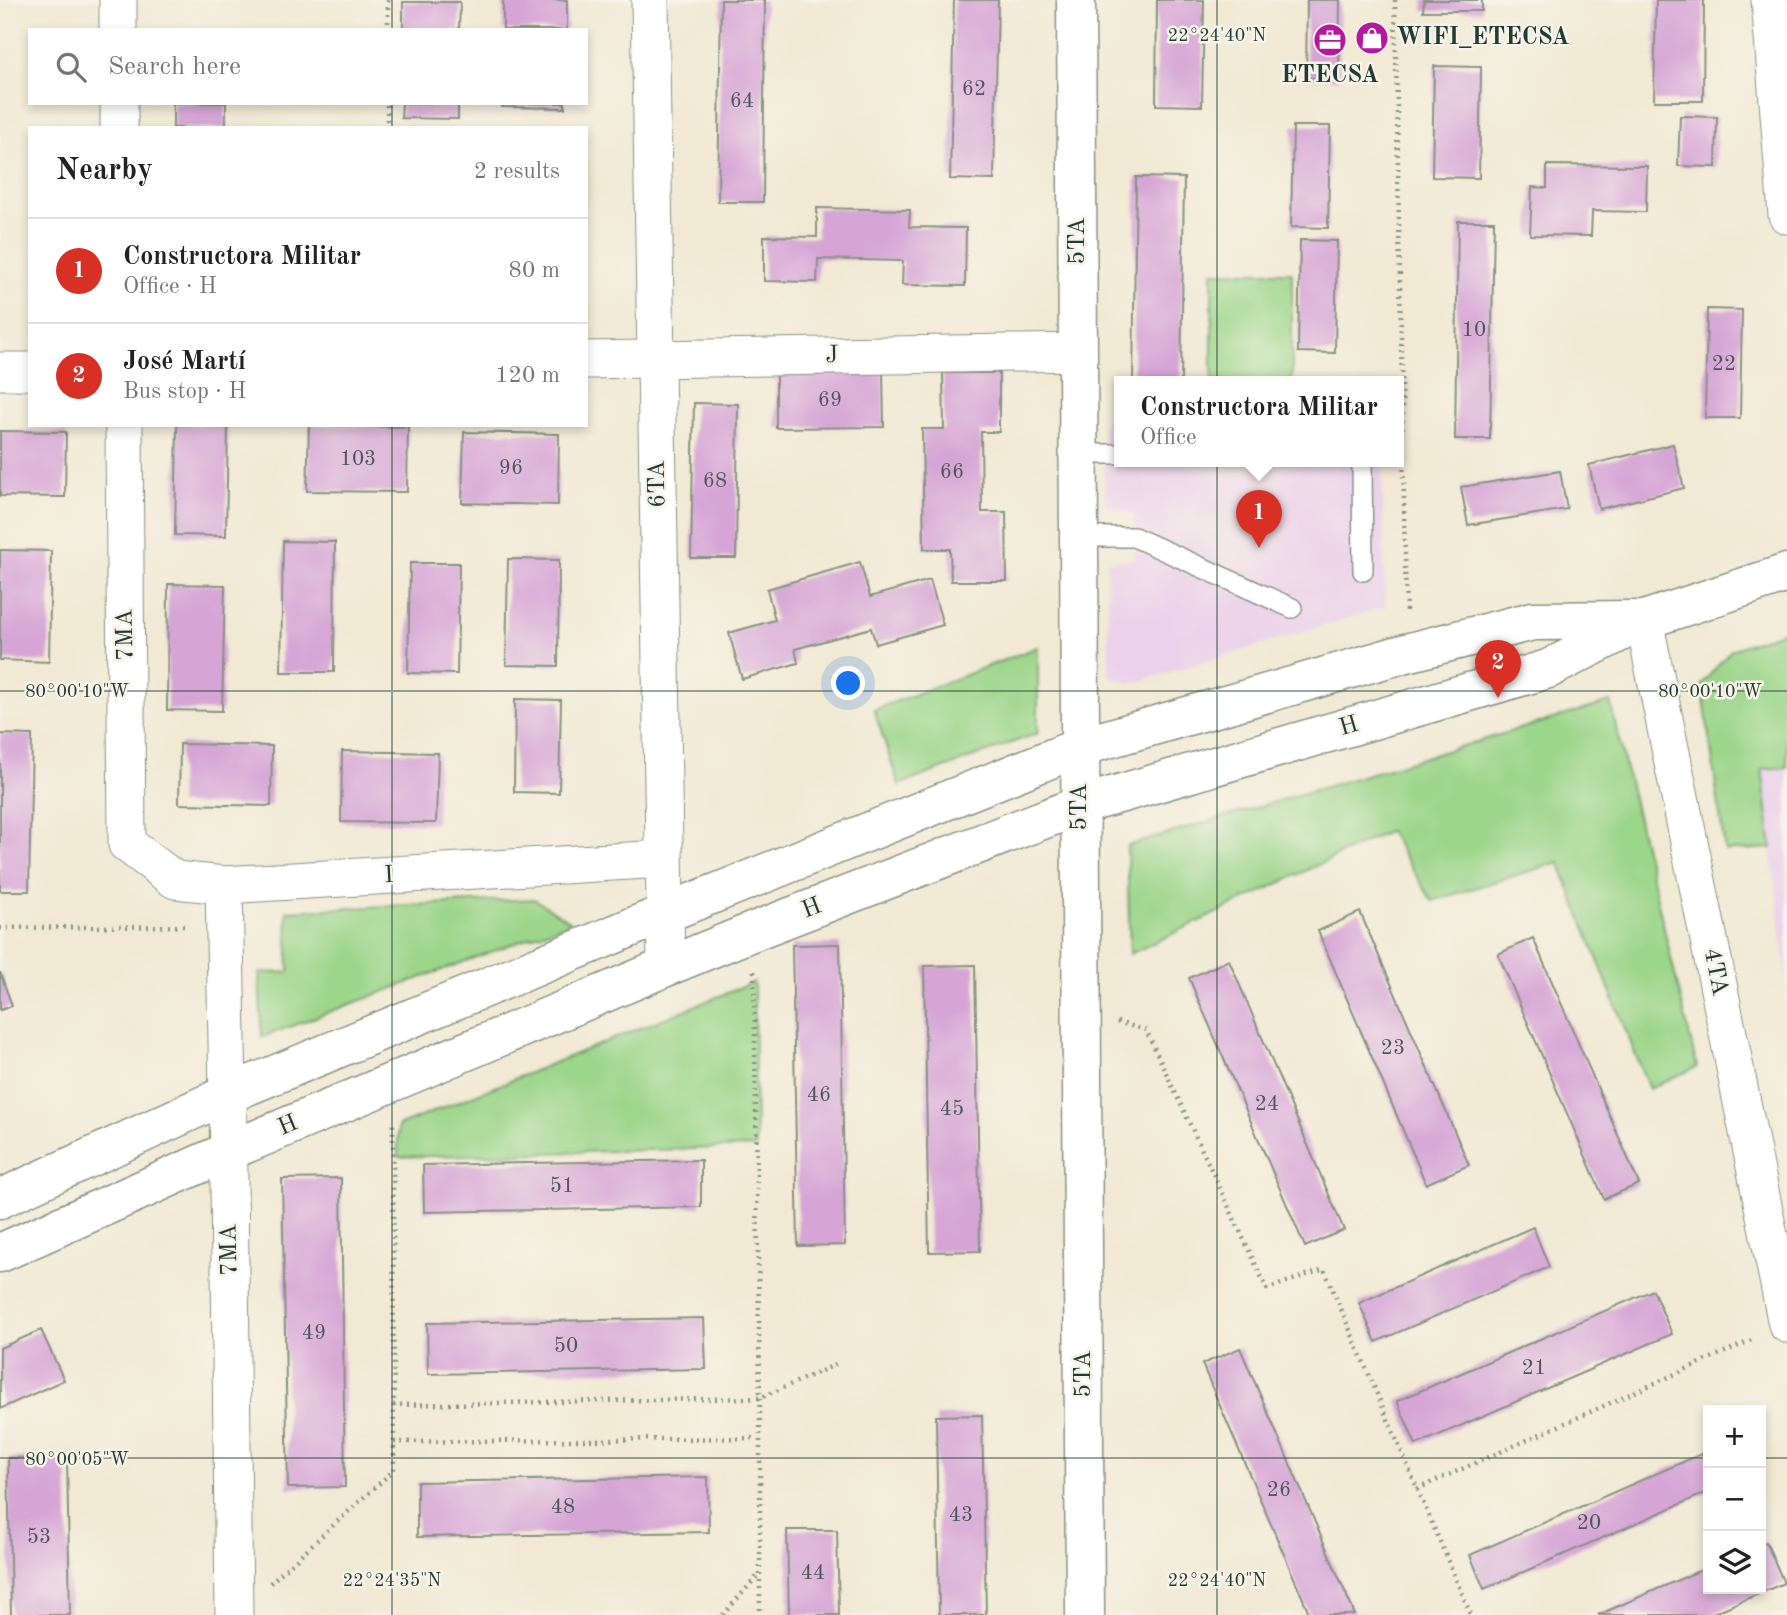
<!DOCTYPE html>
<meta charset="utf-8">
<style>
body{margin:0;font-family:"Old Standard TT",serif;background:#f2f2f2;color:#222}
.controls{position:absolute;right:21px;bottom:21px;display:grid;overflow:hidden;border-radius:0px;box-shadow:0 4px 10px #0003}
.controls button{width:63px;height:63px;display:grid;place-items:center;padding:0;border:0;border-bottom:2px solid #e0e0e0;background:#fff;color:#222;font:35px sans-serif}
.you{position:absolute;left:849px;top:684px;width:24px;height:24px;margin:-18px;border:5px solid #fff;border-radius:50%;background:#1a73e8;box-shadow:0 0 0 10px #1a73e833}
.badge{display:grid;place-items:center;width:46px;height:46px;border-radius:50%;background:#d93025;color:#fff;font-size:23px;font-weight:700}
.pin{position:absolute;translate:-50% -58px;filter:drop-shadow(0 2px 4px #0008)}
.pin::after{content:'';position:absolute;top:37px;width:24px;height:21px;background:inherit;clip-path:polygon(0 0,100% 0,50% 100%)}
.popup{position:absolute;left:1114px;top:376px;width:290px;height:91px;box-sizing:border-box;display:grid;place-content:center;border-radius:0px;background:#fff;filter:drop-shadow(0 2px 5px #0005);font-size:23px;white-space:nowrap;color:#767676}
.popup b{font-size:26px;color:#222}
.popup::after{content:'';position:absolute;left:50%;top:100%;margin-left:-14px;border:14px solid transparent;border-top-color:#fff}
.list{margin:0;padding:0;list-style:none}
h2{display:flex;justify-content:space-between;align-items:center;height:91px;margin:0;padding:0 28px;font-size:30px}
h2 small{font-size:23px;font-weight:400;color:#767676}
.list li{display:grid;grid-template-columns:46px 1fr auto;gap:21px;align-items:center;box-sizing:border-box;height:105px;padding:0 28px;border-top:2px solid #e0e0e0}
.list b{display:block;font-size:26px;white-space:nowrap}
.list p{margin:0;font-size:23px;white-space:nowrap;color:#767676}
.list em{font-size:23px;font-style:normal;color:#767676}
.icon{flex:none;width:38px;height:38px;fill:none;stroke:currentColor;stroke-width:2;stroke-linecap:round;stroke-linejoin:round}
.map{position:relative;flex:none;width:1787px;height:1615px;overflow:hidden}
.search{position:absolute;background:#fff;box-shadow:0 4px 10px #0003;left:28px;top:28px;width:560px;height:77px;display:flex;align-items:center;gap:18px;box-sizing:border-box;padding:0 24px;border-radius:0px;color:#767676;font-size:26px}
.panel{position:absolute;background:#fff;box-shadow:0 4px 10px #0003;left:28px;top:126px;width:560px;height:301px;border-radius:0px}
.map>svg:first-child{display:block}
</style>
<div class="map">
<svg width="1787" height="1615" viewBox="0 0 1787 1615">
<rect width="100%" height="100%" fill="#f7f3e8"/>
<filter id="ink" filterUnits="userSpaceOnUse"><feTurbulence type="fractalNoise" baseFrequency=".0143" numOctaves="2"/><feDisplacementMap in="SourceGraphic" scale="14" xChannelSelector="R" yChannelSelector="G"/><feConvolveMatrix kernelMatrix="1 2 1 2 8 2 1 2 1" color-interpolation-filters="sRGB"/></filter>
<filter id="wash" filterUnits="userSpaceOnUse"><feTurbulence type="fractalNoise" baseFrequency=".00686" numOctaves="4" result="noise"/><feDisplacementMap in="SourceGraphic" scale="28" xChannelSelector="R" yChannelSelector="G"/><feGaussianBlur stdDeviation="1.57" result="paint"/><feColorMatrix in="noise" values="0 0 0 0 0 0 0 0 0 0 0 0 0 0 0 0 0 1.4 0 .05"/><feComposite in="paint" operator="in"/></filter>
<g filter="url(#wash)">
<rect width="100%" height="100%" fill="#f1e9d3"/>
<!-- built -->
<path fill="#ebd1eb" d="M1103 421H1119V462H1382L1385 607 1130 684 1109 675 1107 562 1135 559 1133 514 1105 504Z
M1787 767V982L1762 768Z"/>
<!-- green -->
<path fill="#9cd68a" stroke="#5e8a5f" stroke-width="2" d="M1212 272H1292V382H1212Z
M1787 630V767L1762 769 1772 848 1725 851 1702 684 1731 650Z
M1038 647V733L899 785 874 710Z
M1610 702 1697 1067 1649 1089 1559 862 1432 901 1389 831 1130 954 1127 846Z
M534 899 571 922 262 1037 259 973 289 972 287 911Z
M754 982 756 1147 398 1157V1126Z"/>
<g id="blocks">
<!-- building -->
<path fill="#d6a5d6" d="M503 0H567V30H503Z
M721 0H765L763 202H718Z
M954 0H998L994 180 950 179Z
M1157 0H1204L1202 106 1156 105Z
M1307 0H1340L1339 79 1306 78Z
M1424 0H1482V11H1423Z
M1656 0H1704L1703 101H1654Z
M403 2H460L459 30H403Z
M1434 66 1481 67 1479 178 1432 177Z
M173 103H226V128H173Z
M402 103H458V119L401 118Z
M502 103H565V108L502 107Z
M1680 116 1717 117 1716 167 1678 166Z
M1293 126H1330L1328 228 1291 227Z
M1547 165 1647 166 1646 212 1592 211 1591 236 1530 235 1532 187 1547 188Z
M1136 177 1184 178 1181 382H1133Z
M817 208 910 210 909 227 966 228 965 286 902 285 903 261 818 259 817 282 764 281V236L817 237Z
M1458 221H1494L1490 439H1455Z
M1300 240 1337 241 1335 353 1298 352Z
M1707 309 1742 310 1740 418H1705Z
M883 370 884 427 776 428V373Z
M943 373H999V432H981L982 512H1006L1007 581H951L950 549H924L922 429H944Z
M694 403 738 404 736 558H691Z
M177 425H228L226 536 175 535Z
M309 425 408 427 407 492 307 491Z
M0 431 66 432 65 497 0 496Z
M464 432 559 434 558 505 462 503Z
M1673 444 1684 488 1599 509 1589 465Z
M1560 471 1567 509 1468 525 1461 487Z
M283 541 335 542 334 672H281Z
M0 550 51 551 49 662 0 660Z
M508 559 559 560 558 666 506 665Z
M860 562 870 597 930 580 943 625 876 644 871 628 795 649 798 663 742 679 729 633 775 620 767 589Z
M410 563H459L457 674 408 673Z
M168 584 225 585 222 711 167 710Z
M515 699 561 700 559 793 514 792Z
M0 734 32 735 29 891H0Z
M180 744 272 746 271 806 179 804Z
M342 751 438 753 436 823 341 822Z
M1360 912 1469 1165 1426 1184 1318 931Z
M1533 938 1639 1184 1604 1199 1498 954Z
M840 944 845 1245 798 1246 792 945Z
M1229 960 1344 1230 1305 1247 1189 978Z
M975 965 980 1251 929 1252 924 966Z
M0 972 12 1006 0 1010Z
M701 1160V1207L424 1212 423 1165Z
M341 1178 345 1487 288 1488 282 1179Z
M1533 1227 1549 1267 1376 1342 1359 1303Z
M1653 1290 1672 1334 1416 1445 1397 1401Z
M704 1318 706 1369 428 1374 427 1323Z
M41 1330 64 1380 0 1409V1348Z
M1240 1348 1355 1615H1310L1202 1364Z
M982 1415 986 1615H939L936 1416Z
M1708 1451V1492L1484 1589 1470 1555Z
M67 1457 70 1615H11L8 1458Z
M708 1477 709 1532 417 1537V1482Z
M787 1530H837L839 1615H789Z
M1766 1542 1784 1583 1709 1615H1598L1708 1567V1589H1761V1544Z"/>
</g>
</g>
<g filter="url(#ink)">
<use href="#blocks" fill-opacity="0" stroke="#889384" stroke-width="2"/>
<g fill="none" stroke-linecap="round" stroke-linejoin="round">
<defs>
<path id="service" d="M1079 454H1119
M1362 462 1363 571
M1079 537H1134L1292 608"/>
<path id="minor" d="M118 0V30
M650 0 666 967
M1770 0 1787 215
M119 103V128
M586 360 1078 352
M0 371H30
M124 425 127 844 175 880 224 885 663 859
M1644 620 1787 1324
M224 885 228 1094 234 1615"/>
<path id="tertiary" d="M1076 0 1085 1615
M0 1199 228 1094 666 913 1080 747 1406 653 1533 621 1635 620
M0 1253 229 1151 666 967 754 931 1081 805 1548 669 1644 620 1787 573"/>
</defs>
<!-- service casing -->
<use href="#service" stroke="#889384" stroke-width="22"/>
<!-- minor casing -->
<use href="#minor" stroke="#889384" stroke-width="39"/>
<!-- tertiary casing -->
<use href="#tertiary" stroke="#889384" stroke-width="41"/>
<!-- path -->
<path stroke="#889384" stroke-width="4.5" stroke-dasharray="2 5" stroke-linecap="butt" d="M1395 0 1406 615
M388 30V0
M387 128V103
M0 928 188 926
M754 971 760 1398V1615
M1117 1022 1146 1030 1267 1289 1324 1269 1471 1615
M393 1405 760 1398 837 1364
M394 1442 758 1438
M1417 1489 1754 1339
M270 1583 394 1470 393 1121
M723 1615 759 1574"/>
<!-- service -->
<use href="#service" stroke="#fff" stroke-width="19"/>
<!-- minor -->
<use href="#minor" stroke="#fff" stroke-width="37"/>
<!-- tertiary -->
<use href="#tertiary" stroke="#fff" stroke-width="38"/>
</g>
</g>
<!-- ticks -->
<path fill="none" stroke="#1f3d34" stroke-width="2" stroke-opacity="0.45" d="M392 0V30M1217 0V1615M392 103V128M392 425V1615M0 691H1787M0 1458H1708M1761 1458H1787"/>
<!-- icons -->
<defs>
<symbol id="shop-disc" viewBox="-11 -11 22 22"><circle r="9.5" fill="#b5179e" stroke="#f7f3e8"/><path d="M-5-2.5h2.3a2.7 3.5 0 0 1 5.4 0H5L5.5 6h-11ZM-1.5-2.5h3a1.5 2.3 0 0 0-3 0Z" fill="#fff"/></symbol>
<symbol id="office-disc" viewBox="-11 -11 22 22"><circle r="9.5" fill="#b5179e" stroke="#f7f3e8"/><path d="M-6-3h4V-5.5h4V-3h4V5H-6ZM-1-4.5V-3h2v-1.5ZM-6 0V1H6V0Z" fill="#fff"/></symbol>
</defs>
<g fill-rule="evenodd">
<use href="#shop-disc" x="1353" y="19" width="38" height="38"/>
<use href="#office-disc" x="1311" y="21" width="38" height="38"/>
</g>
<g text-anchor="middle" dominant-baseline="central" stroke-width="5" stroke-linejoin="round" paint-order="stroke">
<!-- number labels -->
<g font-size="21" fill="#4d575c">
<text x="974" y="89">62</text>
<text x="742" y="101">64</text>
<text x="1474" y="330">10</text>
<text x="1724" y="364">22</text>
<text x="830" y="400">69</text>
<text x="358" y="459">103</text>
<text x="511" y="468">96</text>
<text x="952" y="472">66</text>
<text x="715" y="481">68</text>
<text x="1393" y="1048">23</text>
<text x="819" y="1095">46</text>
<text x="1267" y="1104">24</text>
<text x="952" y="1109">45</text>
<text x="562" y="1186">51</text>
<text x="314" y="1333">49</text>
<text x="566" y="1346">50</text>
<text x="1534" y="1368">21</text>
<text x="1279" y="1490">26</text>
<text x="563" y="1507">48</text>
<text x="961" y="1515">43</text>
<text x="1589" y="1523">20</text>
<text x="39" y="1537">53</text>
<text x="813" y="1573">44</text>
</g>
<!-- poi labels -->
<g font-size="24" font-weight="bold" fill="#1f3d34" stroke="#f7f3e8" text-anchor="start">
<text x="1396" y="38">WIFI_ETECSA</text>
<text x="1330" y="76" text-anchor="middle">ETECSA</text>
</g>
<!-- street labels -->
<g font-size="24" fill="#1f3d34" stroke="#f7f3e8">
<text transform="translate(1078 241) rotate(-90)">5TA</text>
<text transform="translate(832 356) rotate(-1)">J</text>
<text transform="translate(658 484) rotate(-91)">6TA</text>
<text transform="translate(126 635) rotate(-91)">7MA</text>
<text transform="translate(1349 727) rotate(-16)">H</text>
<text transform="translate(1080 807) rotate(-90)">5TA</text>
<text transform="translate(389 876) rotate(-3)">I</text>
<text transform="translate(812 909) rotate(-21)">H</text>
<text transform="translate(1715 972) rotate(79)">4TA</text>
<text transform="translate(288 1126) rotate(-23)">H</text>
<text transform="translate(230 1250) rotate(-91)">7MA</text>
<text transform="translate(1084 1374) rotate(-90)">5TA</text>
</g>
</g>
<g font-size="18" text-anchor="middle" fill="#1f3d34" stroke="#f7f3e8" stroke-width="5" stroke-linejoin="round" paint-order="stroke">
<text x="1217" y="41">22°24'40"N</text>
<text x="1710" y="697">80°00'10"W</text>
<text x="77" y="697">80°00'10"W</text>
<text x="77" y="1465">80°00'05"W</text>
<text x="392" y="1586">22°24'35"N</text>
<text x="1217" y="1586">22°24'40"N</text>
</g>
</svg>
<div class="controls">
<button>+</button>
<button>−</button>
<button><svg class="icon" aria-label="layers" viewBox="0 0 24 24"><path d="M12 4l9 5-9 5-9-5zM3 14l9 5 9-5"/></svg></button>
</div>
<div class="you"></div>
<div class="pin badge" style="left:1259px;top:548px">1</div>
<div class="popup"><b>Constructora Militar</b>Office</div>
<div class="pin badge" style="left:1498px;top:698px">2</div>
<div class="search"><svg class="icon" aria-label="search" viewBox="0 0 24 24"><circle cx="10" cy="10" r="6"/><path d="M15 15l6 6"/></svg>Search here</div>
<section class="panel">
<h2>Nearby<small>2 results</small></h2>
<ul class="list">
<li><span class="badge">1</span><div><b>Constructora Militar</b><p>Office · H</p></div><em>80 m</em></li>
<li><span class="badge">2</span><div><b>José Martí</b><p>Bus stop · H</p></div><em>120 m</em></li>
</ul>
</section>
</div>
